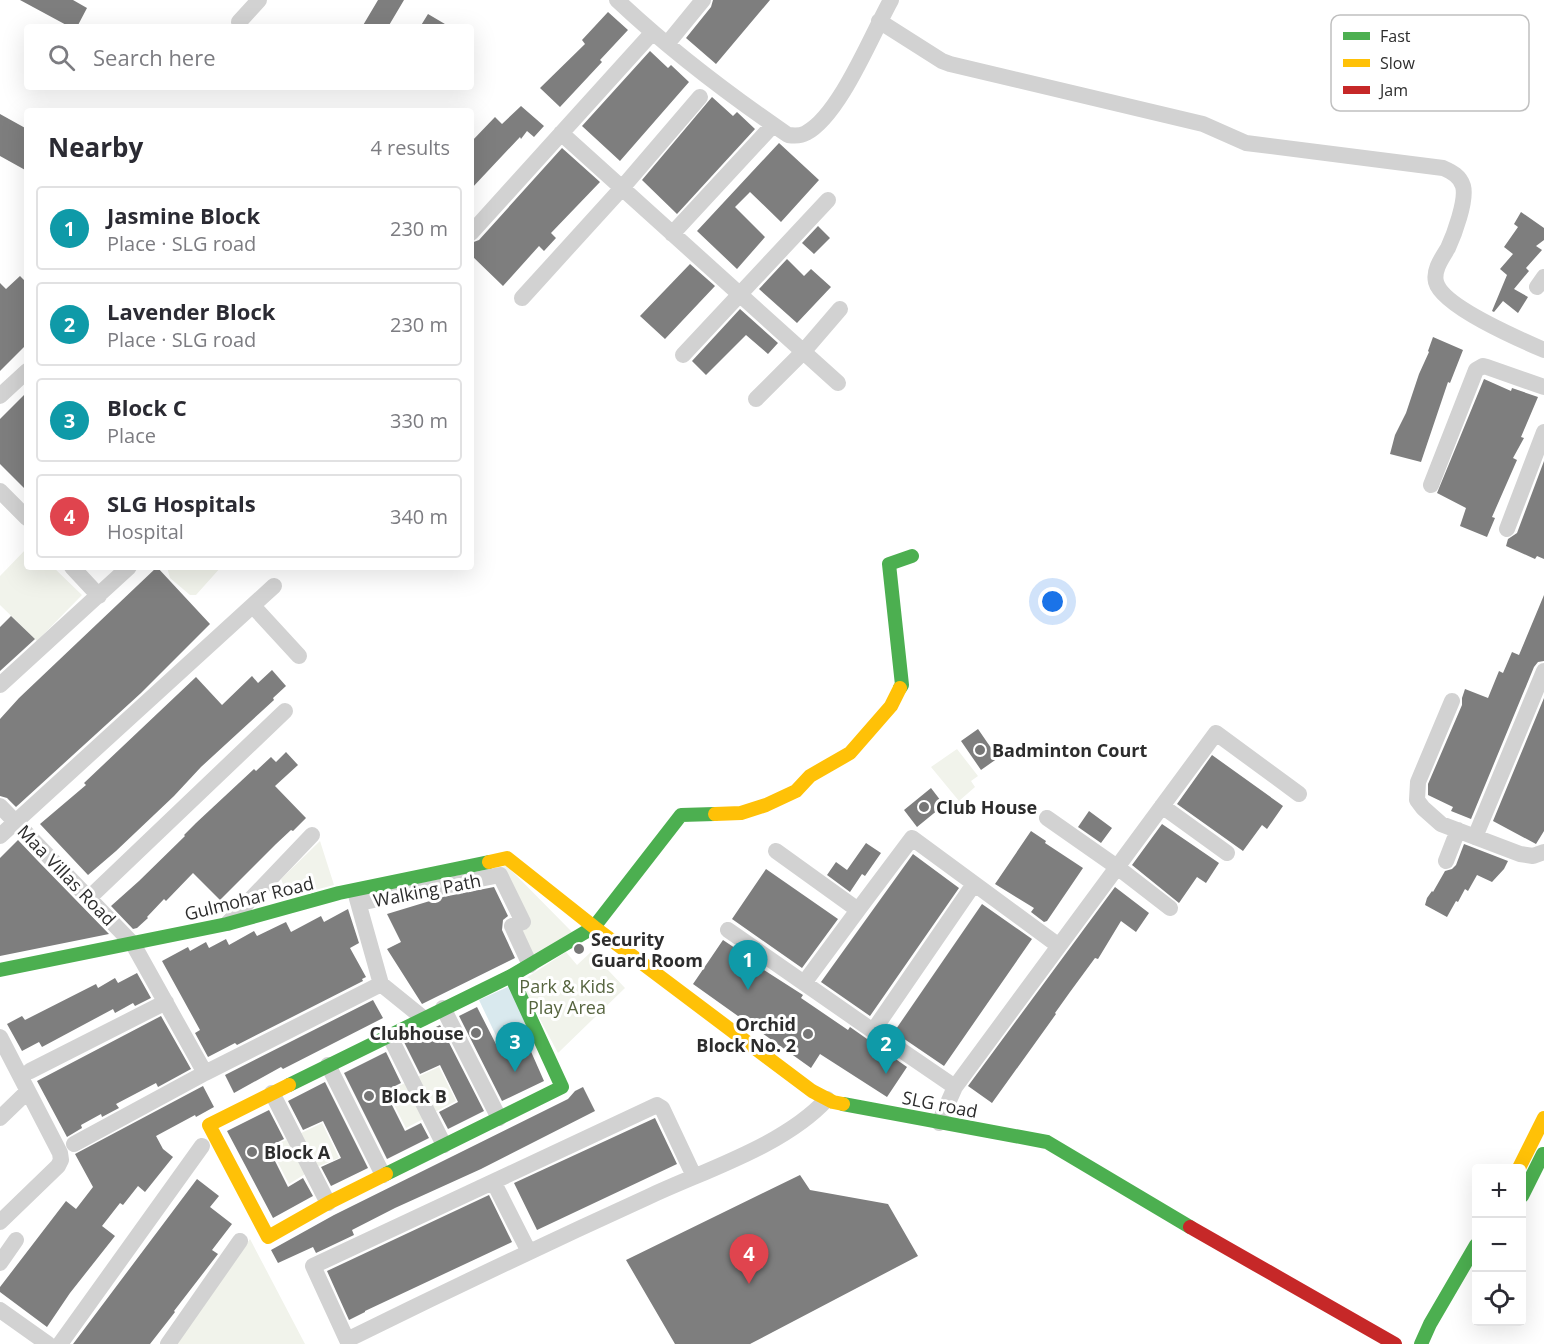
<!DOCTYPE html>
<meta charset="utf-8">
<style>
body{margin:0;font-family:"Open Sans",sans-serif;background:#f7f7f7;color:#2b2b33}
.controls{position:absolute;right:18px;bottom:18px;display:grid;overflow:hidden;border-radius:6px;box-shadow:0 6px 24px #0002}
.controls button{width:54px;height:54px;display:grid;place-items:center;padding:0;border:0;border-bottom:2px solid #e1e1e2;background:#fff;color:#2b2b33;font:30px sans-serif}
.you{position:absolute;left:1053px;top:602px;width:21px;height:21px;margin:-15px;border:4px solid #fff;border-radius:50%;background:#1a73e8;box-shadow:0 0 0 9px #1a73e833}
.badge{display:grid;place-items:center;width:39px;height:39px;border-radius:50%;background:#1a73e8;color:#fff;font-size:20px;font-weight:700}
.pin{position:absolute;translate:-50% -50px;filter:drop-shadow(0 2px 3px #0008)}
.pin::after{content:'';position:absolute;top:32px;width:21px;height:18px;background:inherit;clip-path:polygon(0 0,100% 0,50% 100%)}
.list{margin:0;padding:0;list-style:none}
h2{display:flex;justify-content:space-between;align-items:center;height:78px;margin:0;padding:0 24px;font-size:26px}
h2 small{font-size:20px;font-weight:400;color:#7c7c81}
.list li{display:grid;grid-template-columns:39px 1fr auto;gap:18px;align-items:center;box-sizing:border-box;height:84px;margin:0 12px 12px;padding:0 12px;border:2px solid #e1e1e2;border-radius:6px}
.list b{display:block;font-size:22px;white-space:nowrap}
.list p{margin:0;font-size:20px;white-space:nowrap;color:#7c7c81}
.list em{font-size:20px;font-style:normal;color:#7c7c81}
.icon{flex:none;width:33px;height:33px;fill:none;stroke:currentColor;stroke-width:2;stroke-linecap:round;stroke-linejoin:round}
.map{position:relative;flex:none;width:1544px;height:1344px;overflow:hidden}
.search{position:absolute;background:#fff;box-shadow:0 6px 24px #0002;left:24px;top:24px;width:450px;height:66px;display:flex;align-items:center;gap:15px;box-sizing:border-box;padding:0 21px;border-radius:6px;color:#7c7c81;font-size:22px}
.panel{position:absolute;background:#fff;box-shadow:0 6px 24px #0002;left:24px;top:108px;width:450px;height:462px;border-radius:6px}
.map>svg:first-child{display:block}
</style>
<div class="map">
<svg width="1544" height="1344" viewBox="0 0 1544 1344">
<rect width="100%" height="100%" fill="#fff"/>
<!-- green -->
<path fill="#f1f3eb" d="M27 548V567H53L82 595 37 641 0 605V576Z
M167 567H221L196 595H190L170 578Z
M957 749 978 776 971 781 975 787 959 801 931 767Z
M320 841 334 885 288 897 281 879Z
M506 865 572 932 529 958 499 869Z
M566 952 577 965 591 952 625 988 558 1053 520 982Z
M439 1067 456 1101 431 1114 413 1079Z
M410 1081 427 1117 406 1128 387 1091Z
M322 1123 339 1158 314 1168 297 1135Z
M293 1137 310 1171 289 1184 270 1147Z
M250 1239 305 1344H176Z"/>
<!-- water -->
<path fill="#d9e9ee" d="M510 986 532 1032 501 1046 479 1000Z"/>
<!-- building -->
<path fill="#7e7e7e" d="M20 0H73L87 8 77 27H70Z
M378 0H404L388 27H362Z
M713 0H770L716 64 686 38 711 7Z
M608 12 628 30 600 60 602 62 560 107 540 88 585 44 582 40Z
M428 14 450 27H420Z
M650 51 668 68 671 65 689 82 620 161 582 126Z
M712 97 733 116 737 112 755 129 677 214 642 180Z
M521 106 544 126 534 137 527 131 521 139 520 137 471 189V142L495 117 502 124Z
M0 114 27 129V171L0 156Z
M779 143 819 180 781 222 750 192 735 207 765 237 737 269 697 231Z
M562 148 600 182 551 233 556 238 544 251 539 246 503 286 471 255V243L479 240Z
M1521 212 1544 228V240L1536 246 1542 250 1526 268 1529 271 1514 289 1528 297 1518 313 1503 301 1494 312 1492 311 1507 275 1500 269 1513 254 1504 247 1518 227 1514 224Z
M818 226 830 238 814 254 802 243Z
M787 259 804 276 811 269 831 287 797 323 759 289Z
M690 264 715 286 665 339 640 316Z
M20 276 27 283V344L0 371V283L6 289Z
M740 309 778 343 768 354 746 335 706 375 692 361Z
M1433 337 1463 350 1450 383 1448 382 1421 462 1390 454 1395 435 1406 413 1419 374 1429 352 1428 351Z
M1484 379 1511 391 1512 388 1538 397 1521 437 1524 438 1513 458 1517 460 1492 517 1495 518 1487 537 1460 526 1466 508 1437 493Z
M27 392V491L0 464V419Z
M1544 461V559L1537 556 1535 559 1506 546 1508 539 1517 533Z
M157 567 210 624 141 693 16 807 7 798 0 796V719L19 698Z
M1544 595V661L1538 662 1534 667 1471 819 1451 811 1453 807 1428 795V784L1462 705V698L1465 689 1488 698 1499 671 1503 673 1512 652 1519 655Z
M11 616 35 639 0 671V627Z
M272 670 286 686 273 698 274 700 201 767 174 796 116 851 88 875 40 824 86 785 84 783 196 677 222 705 252 676 258 683Z
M1544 698V831L1536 844 1493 821Z
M978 729 998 758 981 770 961 741Z
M286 752 298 765 275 786 306 818 293 831 291 830 276 844 220 900 193 873 166 901 164 899 147 917 148 918 137 928 133 929 111 906 139 881 185 836 184 835 196 823 254 769 256 771 271 757 276 762Z
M1212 755 1283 806 1267 829 1262 825 1243 851 1177 804Z
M931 788 944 805 917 827 904 810Z
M1089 811 1112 828 1101 843 1078 827Z
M1162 824 1219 863 1206 883 1197 877 1179 903 1132 865Z
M1031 831 1046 841 1045 843 1083 868 1047 921 1044 922 1031 912 1034 908 995 884Z
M18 840 37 860 109 934 0 956V858Z
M866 843 881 853 865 876 862 874 850 892 827 875 836 862 847 870Z
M1464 844 1508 861 1504 869 1492 882 1477 875 1468 891 1465 889 1458 902 1456 901 1447 917 1425 905 1427 898 1432 891 1433 892 1445 871 1452 869 1456 865Z
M913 854 959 888 870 1016 821 982Z
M766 869 838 919 802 968 732 919Z
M494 887 508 916 503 920 502 930 515 958 422 1004 387 949 401 942 387 914 443 897Z
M1115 887 1149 913 1136 932 1121 921 1098 959 1095 958 1070 992 1055 1013 1056 1014 992 1103 968 1086Z
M982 904 1032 939 944 1066 894 1032Z
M348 909 359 943 350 948 366 977 362 979 363 981 237 1045 235 1043 208 1057 195 1033 200 1030 162 961 188 947 190 951 206 942 209 948 226 939 229 945 254 931 257 936 286 922 291 932 321 916 324 922Z
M723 940 744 954 742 956 803 995 801 998 848 1030 850 1027 907 1067 887 1097 820 1054 811 1068 693 984Z
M137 973 151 998 135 1006 133 1003 115 1013 113 1009 42 1047 39 1042 22 1051 7 1024 22 1016 25 1020 96 984 98 988 115 978 118 983Z
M373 1000 383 1018 283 1069 281 1067 234 1093 225 1075Z
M477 1007 500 1052 525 1038 544 1081 502 1101 459 1016Z
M161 1016 191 1069 158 1087 156 1083 116 1104 119 1108 102 1117 101 1114 81 1125 82 1128 67 1137 37 1081Z
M440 1025 484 1111 448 1129 439 1112 458 1102 440 1065 420 1074 404 1042Z
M386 1052 401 1083 385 1091 405 1131 421 1123 429 1138 387 1159 344 1073Z
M325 1082 368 1168 331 1186 321 1167 341 1158 323 1121 303 1130 288 1101Z
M203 1086 214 1107 196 1117 195 1115 156 1136 163 1149 173 1157 145 1192 138 1186 123 1205 120 1203 102 1226 115 1236 70 1293 47 1327 0 1292V1287L66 1201 76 1209 93 1187 75 1154Z
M583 1087 595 1111 481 1169 395 1208 352 1230 354 1235 316 1253 313 1247 278 1263 271 1250 334 1215 568 1099 575 1091Z
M269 1110 284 1139 268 1147 288 1187 303 1178 313 1196 273 1218 227 1131Z
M655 1118 677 1164 537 1230 514 1183Z
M800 1175 810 1190 888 1204 918 1256 750 1344H675L626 1260Z
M197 1179 219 1196 210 1207 232 1224 212 1250 218 1254 174 1311 175 1312 150 1344H73Z
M489 1195 512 1242 365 1311V1312L349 1320 327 1271Z"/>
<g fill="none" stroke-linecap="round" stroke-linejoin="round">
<!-- street -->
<path stroke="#d2d2d2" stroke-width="16" d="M617 0C670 50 728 94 788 135 795 136 801 136 806 133 840 115 872 34 891 0
M879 21 942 61 950 64 1203 124 1246 143 1443 168C1452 172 1460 176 1463 186 1467 200 1454 235 1448 248 1442 258 1433 270 1436 282 1442 306 1521 340 1544 350
M239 22 259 0
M667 44 703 0
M561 133 838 383
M471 233 652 33
M672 234 773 125
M1537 287 1544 277
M522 298 622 188 700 97
M683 355 828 200
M0 396 27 371
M756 399 803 352 840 309
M1431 485 1476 370 1483 366 1487 367 1544 387
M0 491 27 518
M1507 529 1544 432
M72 567 99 596
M253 606 299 656
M0 685 129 567
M1452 701 1418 782 1417 800 1423 808 1441 824 1520 854 1533 856 1544 852
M0 806 133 944 205 1073
M1162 806 1227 853
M1047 818 1117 867 1170 908
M0 836 274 586
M1475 837 1544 671
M776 851 858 910 804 983
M1446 861 1458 830
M356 895 381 984 423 1018
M89 898 285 711
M359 903 500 875 523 922 512 926 530 965
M858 910 912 838 1059 946
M228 923 312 835
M728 930 873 1031
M443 1008 499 1118
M389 1035 444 1145
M0 1037 60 1153 61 1160 58 1166 0 1222
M328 1065 383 1175
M30 1071 166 1002
M955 1087 873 1031 974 884
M272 1093 328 1203
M0 1118 28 1091
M939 1123 955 1087 1216 733 1299 794
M74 1144 205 1073 381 984
M694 1176 662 1108 657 1105 313 1266 347 1340C446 1291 547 1243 648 1197 705 1170 784 1146 827 1099
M494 1183 529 1252
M0 1263 16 1240
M0 1310 48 1344
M60 1344 202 1146
M168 1344 240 1241"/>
<!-- fast -->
<path stroke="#4caf50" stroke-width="14" d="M900 688 902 685 889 564 912 556
M0 970 227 924 339 893 489 862
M289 1085 511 976 594 927 681 815 715 814
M843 1104 1047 1142 1190 1227
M386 1174 562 1087 511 976
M1522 1196 1543 1154
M1421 1344 1430 1324 1476 1245"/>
<!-- slow -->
<path stroke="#ffc107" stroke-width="14" d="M715 814 741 813 766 805 796 791 810 776 850 753 891 706 900 688
M489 862 507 858 594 927 812 1091 833 1102 843 1104
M289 1085 209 1125 268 1237 328 1203 386 1174
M1519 1168 1544 1118"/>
<!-- jam -->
<path stroke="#c62828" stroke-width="14" d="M1190 1227 1395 1344"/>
</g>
<!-- markers -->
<g fill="#767676" stroke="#fff" stroke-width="2">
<circle cx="980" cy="750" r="6"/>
<circle cx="924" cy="807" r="6"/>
<circle cx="579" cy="949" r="6"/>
<circle cx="476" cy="1033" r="6"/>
<circle cx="808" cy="1034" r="6"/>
<circle cx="369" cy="1096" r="6"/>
<circle cx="252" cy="1152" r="6"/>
</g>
<g text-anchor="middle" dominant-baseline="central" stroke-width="6" stroke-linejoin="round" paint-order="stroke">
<!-- poi labels -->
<g font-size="18" font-weight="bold" fill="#2d2d2d" stroke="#fff" text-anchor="start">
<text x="992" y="750">Badminton Court</text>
<text x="936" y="807">Club House</text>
<text x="591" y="939">Security<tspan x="591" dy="21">Guard Room</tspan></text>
<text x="796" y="1024" text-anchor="end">Orchid<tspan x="796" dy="21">Block No. 2</tspan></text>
<text x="464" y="1033" text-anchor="end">Clubhouse</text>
<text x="381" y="1096">Block B</text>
<text x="264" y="1152">Block A</text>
</g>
<!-- street labels -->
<g font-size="18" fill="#2d2d2d" stroke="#fff">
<text transform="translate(67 875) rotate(46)">Maa Villas Road</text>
<text transform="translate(427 890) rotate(-11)">Walking Path</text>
<text transform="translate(249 898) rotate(-14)">Gulmohar Road</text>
<text transform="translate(940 1104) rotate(11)">SLG road</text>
</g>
<!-- park labels -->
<g font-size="18" fill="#56643f" stroke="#fff">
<text x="567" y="986">Park &amp; Kids<tspan x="567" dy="21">Play Area</tspan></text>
</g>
</g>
<!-- legend -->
<rect x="1331" y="15" width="198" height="96" rx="9" fill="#fff" stroke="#c0c0c0" stroke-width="1.5"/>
<rect x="1343" y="32" width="27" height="8" fill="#4caf50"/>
<rect x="1343" y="59" width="27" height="8" fill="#ffc107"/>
<rect x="1343" y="86" width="27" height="8" fill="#c62828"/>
<g font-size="16" fill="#2d2d2d">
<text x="1380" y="42">Fast</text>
<text x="1380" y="69">Slow</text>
<text x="1380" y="96">Jam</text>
</g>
</svg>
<div class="controls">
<button>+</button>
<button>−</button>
<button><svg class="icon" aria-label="locate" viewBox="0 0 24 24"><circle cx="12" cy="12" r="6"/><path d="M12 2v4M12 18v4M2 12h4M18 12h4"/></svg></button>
</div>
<div class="you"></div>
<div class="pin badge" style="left:748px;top:990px;background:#0f9aa8">1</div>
<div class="pin badge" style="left:886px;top:1074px;background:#0f9aa8">2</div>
<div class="pin badge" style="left:515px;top:1072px;background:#0f9aa8">3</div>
<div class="pin badge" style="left:749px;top:1284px;background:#e0444e">4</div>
<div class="search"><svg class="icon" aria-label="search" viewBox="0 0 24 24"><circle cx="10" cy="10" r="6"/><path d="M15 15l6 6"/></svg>Search here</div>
<section class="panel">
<h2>Nearby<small>4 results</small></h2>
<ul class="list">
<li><span class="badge" style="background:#0f9aa8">1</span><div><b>Jasmine Block</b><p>Place · SLG road</p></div><em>230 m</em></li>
<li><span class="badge" style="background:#0f9aa8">2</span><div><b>Lavender Block</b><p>Place · SLG road</p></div><em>230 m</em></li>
<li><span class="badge" style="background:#0f9aa8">3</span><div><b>Block C</b><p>Place</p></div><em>330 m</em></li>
<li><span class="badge" style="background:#e0444e">4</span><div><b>SLG Hospitals</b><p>Hospital</p></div><em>340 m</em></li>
</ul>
</section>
</div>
